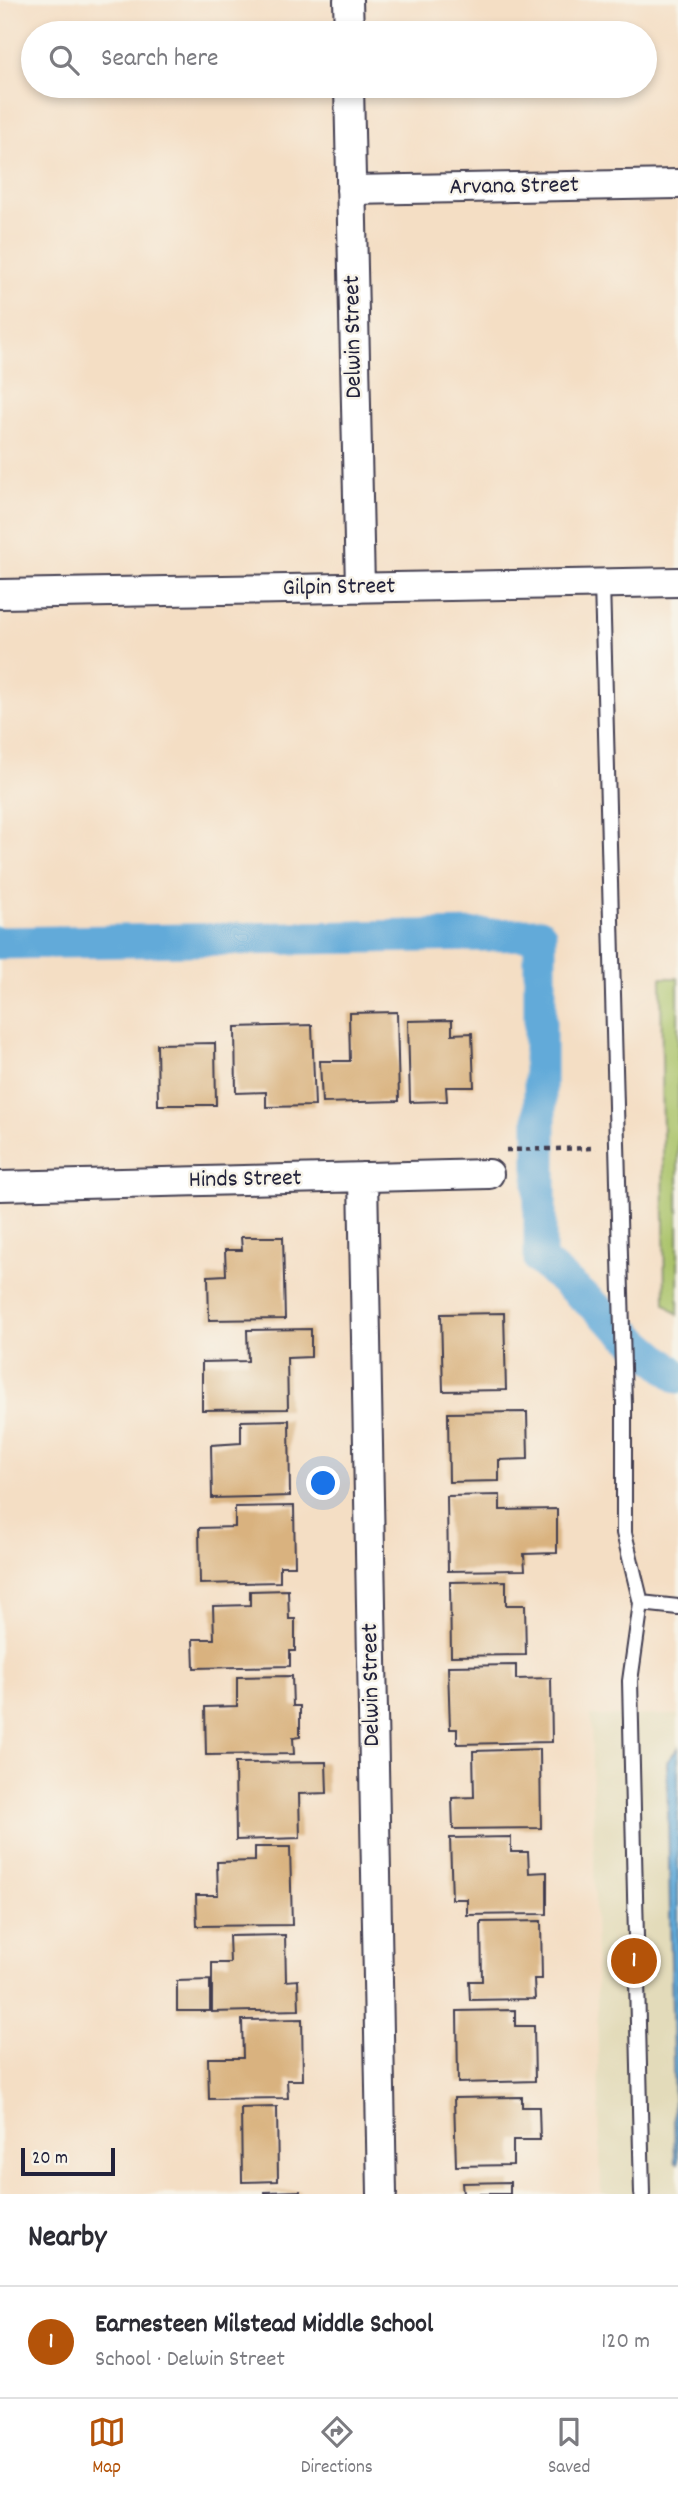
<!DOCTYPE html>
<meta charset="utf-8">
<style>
body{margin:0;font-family:Dekko,sans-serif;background:#f7f7f7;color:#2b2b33}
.scale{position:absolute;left:21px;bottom:18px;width:94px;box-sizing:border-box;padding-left:7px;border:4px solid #22223b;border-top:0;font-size:19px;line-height:24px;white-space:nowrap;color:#22223b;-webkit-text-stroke:5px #f7f3e8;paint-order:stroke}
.you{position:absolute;left:324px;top:1484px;width:24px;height:24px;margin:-18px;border:5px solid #fff;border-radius:50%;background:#1a73e8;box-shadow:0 0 0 10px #1a73e833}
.badge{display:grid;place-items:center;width:46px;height:46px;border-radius:50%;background:#b45309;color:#fff;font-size:23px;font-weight:700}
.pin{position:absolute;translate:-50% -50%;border:4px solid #fff;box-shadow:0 2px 7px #0006}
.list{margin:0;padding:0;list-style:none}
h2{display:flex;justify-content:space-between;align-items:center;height:91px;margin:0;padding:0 28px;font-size:30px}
h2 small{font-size:23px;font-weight:400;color:#7c7c81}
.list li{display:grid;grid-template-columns:46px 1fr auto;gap:21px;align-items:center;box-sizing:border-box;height:112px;padding:0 28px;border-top:2px solid #e1e1e2}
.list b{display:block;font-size:26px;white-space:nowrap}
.list p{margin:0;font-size:23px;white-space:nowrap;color:#7c7c81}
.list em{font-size:23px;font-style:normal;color:#7c7c81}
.icon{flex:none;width:38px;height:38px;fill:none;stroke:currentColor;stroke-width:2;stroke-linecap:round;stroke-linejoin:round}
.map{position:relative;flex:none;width:678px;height:2194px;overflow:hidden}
.search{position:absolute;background:#fff;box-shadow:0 4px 10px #0003;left:21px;right:21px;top:21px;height:77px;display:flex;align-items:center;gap:18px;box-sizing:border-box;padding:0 24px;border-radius:38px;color:#7c7c81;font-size:26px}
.sheet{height:203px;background:#fff}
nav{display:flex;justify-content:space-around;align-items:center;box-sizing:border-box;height:98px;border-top:2px solid #e1e1e2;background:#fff;font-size:19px;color:#7c7c81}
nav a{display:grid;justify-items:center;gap:4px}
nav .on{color:#b45309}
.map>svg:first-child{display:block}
</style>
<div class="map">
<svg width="678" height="2194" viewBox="0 0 678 2194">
<rect width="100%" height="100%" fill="#f7f3e8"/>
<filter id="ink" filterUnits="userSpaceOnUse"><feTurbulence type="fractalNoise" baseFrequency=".0143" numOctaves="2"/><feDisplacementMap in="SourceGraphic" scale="14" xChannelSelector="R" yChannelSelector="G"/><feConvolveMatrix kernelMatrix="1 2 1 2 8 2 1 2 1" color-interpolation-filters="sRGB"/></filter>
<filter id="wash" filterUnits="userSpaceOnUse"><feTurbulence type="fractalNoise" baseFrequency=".00686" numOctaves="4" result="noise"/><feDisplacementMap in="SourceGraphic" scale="28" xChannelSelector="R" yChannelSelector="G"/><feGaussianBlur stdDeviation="1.57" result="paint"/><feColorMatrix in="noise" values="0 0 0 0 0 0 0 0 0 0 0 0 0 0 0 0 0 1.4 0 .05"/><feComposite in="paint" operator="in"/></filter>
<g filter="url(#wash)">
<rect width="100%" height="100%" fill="#f4dec4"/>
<!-- built -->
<path fill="#e3dbba" d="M678 1715V1748L667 1762 675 2161 678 2163V2194H601L591 1716Z"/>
<!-- green -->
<path fill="#a9c268" stroke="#667252" stroke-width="2" d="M661 978H678V1315L665 1303Z"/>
<!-- water -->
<path fill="#62aad9" stroke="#42668a" stroke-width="2" d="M678 1748V2163L675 2161 667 1762Z"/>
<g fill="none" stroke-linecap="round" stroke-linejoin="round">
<!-- canal -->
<path stroke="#62aad9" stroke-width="33" d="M0 943 540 934V1260L678 1377"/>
</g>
<g id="blocks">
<!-- building -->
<path fill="#d9b27f" d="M397 1012 399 1101 322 1103 320 1061H350L349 1013Z
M452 1020V1034L472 1033 474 1087H446L447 1101 410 1102 408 1021Z
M312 1025 315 1106 266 1107V1092L236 1093 235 1027Z
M215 1043 216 1105H158L157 1044Z
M241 1237H283L285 1319 209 1320 208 1276 226 1275 225 1250H242Z
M504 1313 506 1390 443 1391 441 1314Z
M311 1329V1357L287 1358 288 1409 202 1410V1362L248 1361 247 1330Z
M527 1412 528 1459 499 1460V1481L449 1482 448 1413Z
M289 1420 290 1496 212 1498 211 1445 241 1443V1421Z
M500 1495V1510L557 1509V1553L524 1554 525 1570 448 1571 447 1496Z
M294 1506 295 1566H280V1582L200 1584 199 1528 235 1527V1507Z
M506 1581V1605H525L526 1655 451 1656 450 1582Z
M288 1590 289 1619H295V1651H290V1666L194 1668 193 1639H214L213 1606 250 1605V1591Z
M516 1665V1679L551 1678 552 1742 457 1744V1729H450L448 1666Z
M292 1676 293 1706H300V1737L293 1738 294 1754 206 1755 205 1707 237 1706V1677Z
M540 1749 541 1828 453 1829 452 1798 474 1797 473 1751Z
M326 1762 327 1793 299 1794 300 1838 236 1840 235 1763Z
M511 1837V1852H528L529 1873 547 1872V1914L467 1915V1899H452L450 1838Z
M255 1847H290L292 1925 197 1926 196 1895H218L217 1862 255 1861Z
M541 1921 542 1979H534L535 1999 470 2000 469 1981H482L481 1922Z
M285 1935 286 1981 298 1980 299 2010 212 2012V1963H230L229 1936Z
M210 1980V2011H177V1981Z
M515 2010V2026H534L535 2081 458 2083 457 2011Z
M302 2019 303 2080H287L288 2098 209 2099 208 2058H243L242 2020Z
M522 2097V2107H539L540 2140H513V2165L456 2166 454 2098Z
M277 2107 278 2181 242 2182 241 2108Z
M510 2182V2194H463L462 2183Z
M300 2191V2194H265V2192Z"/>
</g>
</g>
<g filter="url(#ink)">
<use href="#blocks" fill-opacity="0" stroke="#423e50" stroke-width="2"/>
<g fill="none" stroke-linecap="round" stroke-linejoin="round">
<defs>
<path id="service" d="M602 583 624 1405V1533L641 1603 678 1607
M641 1603 630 1681 642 2194"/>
<path id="minor" d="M348 0 349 33
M349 86 360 588
M351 190 678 184
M0 594 678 582
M363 1177 382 2194
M0 1186 489 1174"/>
</defs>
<!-- service casing -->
<use href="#service" stroke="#423e50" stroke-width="18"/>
<!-- minor casing -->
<use href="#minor" stroke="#423e50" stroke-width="32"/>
<!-- path -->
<path stroke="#423e50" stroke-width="4.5" stroke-dasharray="5 5" stroke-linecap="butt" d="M506 1150 596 1148"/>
<!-- service -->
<use href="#service" stroke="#fff" stroke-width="14"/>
<!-- minor -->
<use href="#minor" stroke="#fff" stroke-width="28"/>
</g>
</g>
<g text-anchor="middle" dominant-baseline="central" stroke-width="5" stroke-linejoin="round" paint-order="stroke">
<!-- street labels -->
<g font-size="24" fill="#22223b" stroke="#f7f3e8">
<text transform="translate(514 187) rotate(-1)">Arvana Street</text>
<text transform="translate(354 337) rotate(-91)">Delwin Street</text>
<text transform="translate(339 588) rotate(-1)">Gilpin Street</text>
<text transform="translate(245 1180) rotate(-1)">Hinds Street</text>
<text transform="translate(372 1685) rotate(-91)">Delwin Street</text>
</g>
</g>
</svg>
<div class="scale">20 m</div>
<div class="you"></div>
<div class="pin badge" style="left:634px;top:1961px">1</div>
<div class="search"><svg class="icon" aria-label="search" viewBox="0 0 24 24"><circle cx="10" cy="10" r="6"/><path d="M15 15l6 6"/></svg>Search here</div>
</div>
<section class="sheet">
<h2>Nearby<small></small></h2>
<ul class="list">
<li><span class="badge">1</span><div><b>Earnesteen Milstead Middle School</b><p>School · Delwin Street</p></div><em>120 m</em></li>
</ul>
</section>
<nav>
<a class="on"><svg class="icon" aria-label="map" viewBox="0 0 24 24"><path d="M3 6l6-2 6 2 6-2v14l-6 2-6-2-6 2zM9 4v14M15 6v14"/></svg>Map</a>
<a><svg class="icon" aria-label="directions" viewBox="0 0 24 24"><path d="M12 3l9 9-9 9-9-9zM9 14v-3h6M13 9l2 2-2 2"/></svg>Directions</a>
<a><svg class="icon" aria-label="saved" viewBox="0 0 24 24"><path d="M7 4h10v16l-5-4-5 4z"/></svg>Saved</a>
</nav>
